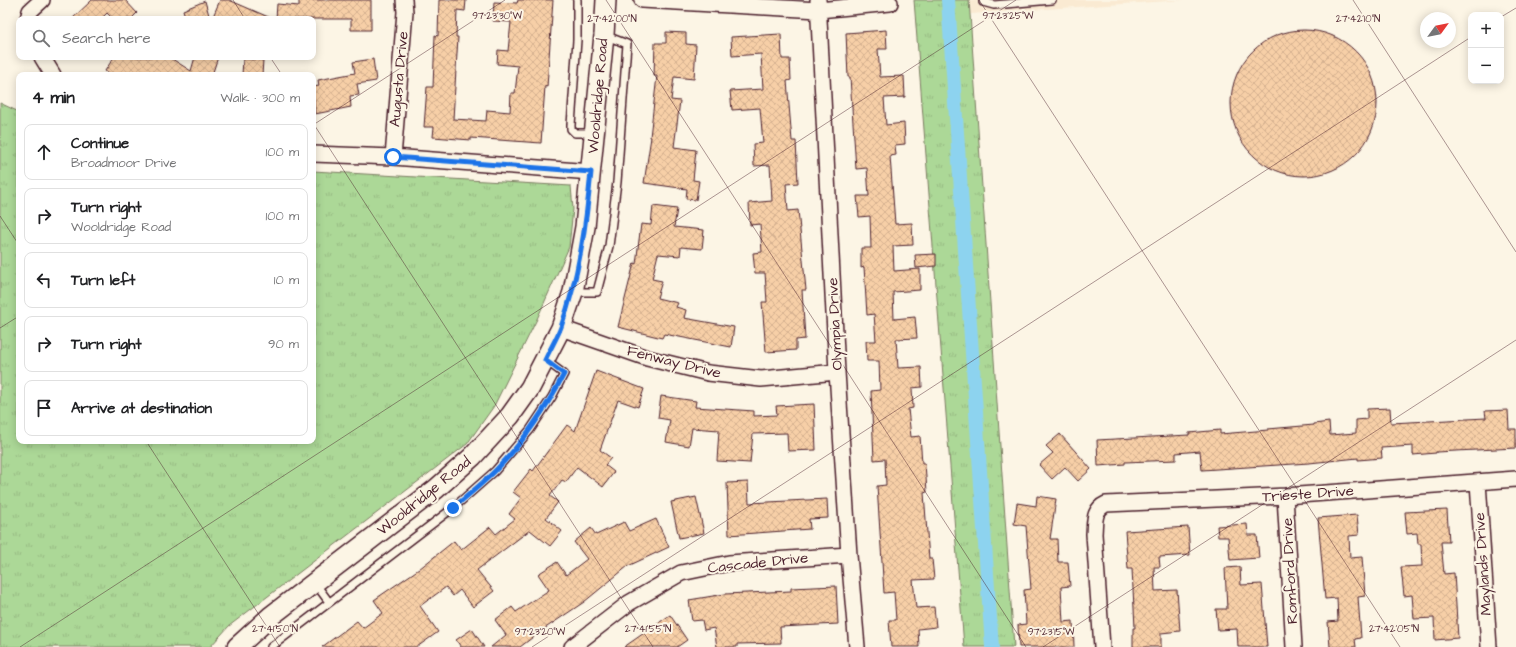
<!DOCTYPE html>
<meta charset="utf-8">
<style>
body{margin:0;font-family:"Architects Daughter",sans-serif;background:#f2f2f2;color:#202124}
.controls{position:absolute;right:12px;top:12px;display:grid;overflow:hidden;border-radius:8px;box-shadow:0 2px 10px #0003}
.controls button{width:36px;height:36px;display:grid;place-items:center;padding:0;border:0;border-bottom:1px solid #e0e0e0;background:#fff;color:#202124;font:20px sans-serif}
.compass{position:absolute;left:1420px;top:12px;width:36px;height:36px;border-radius:50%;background:#fff;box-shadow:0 2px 10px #0003;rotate:57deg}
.stop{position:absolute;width:12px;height:12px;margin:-9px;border:3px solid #1a73e8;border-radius:50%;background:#fff}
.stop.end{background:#1a73e8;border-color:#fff;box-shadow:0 1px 4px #0008}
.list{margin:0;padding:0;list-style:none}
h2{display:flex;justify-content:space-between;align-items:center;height:52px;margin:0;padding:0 16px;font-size:17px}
h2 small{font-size:13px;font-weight:400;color:#757577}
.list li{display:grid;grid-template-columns:26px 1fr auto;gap:12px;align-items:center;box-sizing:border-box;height:56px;margin:0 8px 8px;padding:0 8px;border:1px solid #e0e0e0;border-radius:8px}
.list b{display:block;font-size:15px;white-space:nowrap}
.list p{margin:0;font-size:13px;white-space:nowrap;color:#757577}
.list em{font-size:13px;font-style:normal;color:#757577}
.icon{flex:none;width:22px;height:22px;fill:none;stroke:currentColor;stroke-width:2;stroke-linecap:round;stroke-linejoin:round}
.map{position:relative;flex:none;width:1516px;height:647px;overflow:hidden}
.search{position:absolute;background:#fff;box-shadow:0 2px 10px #0003;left:16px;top:16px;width:300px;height:44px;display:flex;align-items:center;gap:10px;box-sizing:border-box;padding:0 14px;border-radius:8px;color:#757577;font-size:15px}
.panel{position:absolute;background:#fff;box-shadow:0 2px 10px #0003;left:16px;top:72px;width:300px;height:372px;border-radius:8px}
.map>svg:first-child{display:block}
</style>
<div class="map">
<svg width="1516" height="647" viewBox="0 0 1516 647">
<defs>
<pattern id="grass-tufts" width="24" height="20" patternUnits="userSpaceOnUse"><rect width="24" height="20" fill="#acd897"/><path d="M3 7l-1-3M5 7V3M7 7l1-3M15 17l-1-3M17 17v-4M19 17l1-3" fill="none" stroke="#96b982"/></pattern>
<pattern id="building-cross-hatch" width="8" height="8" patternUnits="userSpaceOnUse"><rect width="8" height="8" fill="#f7cfa7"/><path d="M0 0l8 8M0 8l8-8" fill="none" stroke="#d5b190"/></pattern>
</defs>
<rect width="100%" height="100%" fill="#fcf5e5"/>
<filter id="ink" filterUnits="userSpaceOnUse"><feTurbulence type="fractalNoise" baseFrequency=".025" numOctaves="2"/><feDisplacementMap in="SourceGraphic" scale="8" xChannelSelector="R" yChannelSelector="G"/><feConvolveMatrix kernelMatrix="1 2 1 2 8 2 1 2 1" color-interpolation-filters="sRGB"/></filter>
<g filter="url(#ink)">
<!-- built -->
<path fill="#faead2" d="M969 0H1184L970 14Z"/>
<!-- grass -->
<path fill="url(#grass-tufts)" stroke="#7b7c61" d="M914 0H969L1014 647H964Z
M0 103 19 112V441H313V171L571 186 573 209 569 247 537 319 494 406 467 444 229 626 210 647H0Z"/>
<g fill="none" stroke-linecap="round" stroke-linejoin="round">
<!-- canal -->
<path stroke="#8dd3ef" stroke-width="14" d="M948 0 992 647"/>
</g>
<!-- building -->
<path fill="url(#building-cross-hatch)" stroke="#4a1f2b" d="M92 0H125L137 13 131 19H113L107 13 101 19H72Z
M220 0H229L273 19H212Z
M299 0H371V30H351V19H276L277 4 299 6Z
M439 0H466L465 11 457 10 456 37H458L453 119 486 121 487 110 510 112 511 93H515L518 66 497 64 498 50 508 51 511 22 493 21 494 2 517 3 518 0H553L547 87 545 86 541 143 471 138V140L433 137 434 127H424L427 87H433L435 35 438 36Z
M205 1 210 19H186L183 10Z
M1231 103a73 73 0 1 1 146 0a73 73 0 1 1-146 0Z
M886 30 887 49H878L880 77 904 76 905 97 884 98 886 125 904 123 905 144 895 145 896 155 890 156 895 224 912 223 913 245 893 246 894 271 920 269V290L893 292 894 319 915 317 917 338 896 339 898 368 921 367 922 387 912 388 913 408 908 409 911 437 920 436 922 463H925L927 492 924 493 929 559H932L934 579 913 580 916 608 934 607 936 627 918 629 919 647H891L889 620H896L894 592 884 593 877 486 886 485 885 459 874 460 871 391 880 390 879 361H867L866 341H876L874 314 867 315 864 267 861 268V248H871L870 216 859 217 857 196H869L867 168 856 169 850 77H848L846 33Z
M666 32 686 33V44L696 45 694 79 674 77 671 100 680 101 674 147 696 150 693 180 699 181 696 200 686 199 687 189 644 183 651 137H650L657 76H654L655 43H666Z
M781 34 782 59H790L791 80 787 81 792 141H796L798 183 786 184 788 211 798 210 806 290H802L805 339 796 340V350L766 352 762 302H767L765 273H755L753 253 762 252 760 224 750 225 749 203 772 201 770 165 754 166 753 144 763 143 760 108 732 110 730 91 763 89 761 54 732 56 731 37Z
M114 57H169L191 71 195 57H218L212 75H111L105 71Z
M243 59 263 60 262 75H242Z
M373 59 376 81 357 84 359 95 350 96 351 107 315 114 313 87 319 86 318 80 355 73 353 62Z
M653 206 677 209 674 227 704 230 702 249 681 247 680 256 658 254 652 279 662 281 657 298 678 303 676 307 686 310 684 318 734 327 731 347 664 334 662 338 618 327 634 263 636 264 641 224 651 225Z
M936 254V266L916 268 915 255Z
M596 371 644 389 638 407 618 400 600 450 611 458 605 465 614 472 603 487 577 467 566 482 562 480 550 496 558 502 546 518 562 531 550 546 530 530 477 570 494 591 473 607 460 590 453 596 446 587 420 606 438 632 417 647H322L357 621 363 628 383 613 374 600 419 569 454 541 461 550 490 527 496 534 515 519 509 514 521 498 513 492 531 469 533 471 567 425 575 431Z
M661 396 696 401 695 407 754 411V416L777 415 776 406 814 404 816 450 788 451 787 433 753 434 750 463 717 461 719 430 692 428 689 446 666 442 670 420 658 418Z
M1390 408 1391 423 1486 418 1485 411 1508 410 1509 429H1516V448L1436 452V453L1413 455V446L1381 448 1382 458 1358 460V458L1309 463 1202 470 1200 451 1176 453V460L1125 462V464L1098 466 1097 440 1189 435V433L1220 430V434L1268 430V429L1314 425V424L1329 422 1330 435 1356 433V420L1367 419V409Z
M1060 434 1091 469 1078 481 1065 467 1052 479 1039 465 1053 453 1046 446Z
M748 482 749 503 827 499 828 518 809 519 810 529 729 535 727 483Z
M1037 496 1056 499 1050 539H1057L1058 562H1068L1070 586 1061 587 1063 622 1073 621 1074 647H1019L1018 625 1026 624 1024 590 1031 589 1026 526 1014 524 1017 503 1036 506Z
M696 497 704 533 679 538 671 502Z
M1447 510 1449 542H1441L1444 574 1454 573 1458 638 1435 640 1434 618 1414 619 1412 595 1404 596 1401 567 1422 566 1421 544H1418L1417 533 1407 534 1405 512Z
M1357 515 1359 535 1349 536 1350 558 1362 557 1365 596 1358 597 1361 638 1355 639 1356 647H1330L1328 622 1338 621 1337 598 1325 599 1318 518Z
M656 519 669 547 628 566 584 602 541 631 520 647H491L506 635 495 620 512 607 516 612 549 590 538 574 557 562 566 575 587 559 574 542 591 528 596 535 624 522 629 531Z
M1247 524 1248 535H1257L1259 558 1230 560 1228 537H1218L1217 526Z
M1188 527 1190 555 1159 557 1160 567H1154L1155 591 1177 590 1180 631 1161 633V647H1133V628H1135L1132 569H1128L1125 531Z
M1240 567 1241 585 1262 584 1267 647H1238L1237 629 1218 630 1216 609H1227L1225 568Z
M836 586 838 624 780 627 781 643 737 644V647H717L714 628 704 630 702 620 692 621 689 600 725 594 791 591V588Z
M670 615 687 640 677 647H624Z
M472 629 484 647H461L456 640Z"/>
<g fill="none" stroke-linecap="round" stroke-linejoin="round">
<defs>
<path id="service" d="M577 0V40L571 125V129L575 133H594
M983 0V2L994 5 1052 0
M575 292H597L609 246 617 182 627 44 604 35
M315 583 329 602
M271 647 453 508 495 471 530 430 552 397 564 374 545 360"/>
<path id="minor" d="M642 0 819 10 890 3
M818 0 837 372 849 555 857 647
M28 19 30 11 42 0
M42 57 53 75
M313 154 393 157 591 172
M393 157 405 12 404 0
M561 328 647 358 708 373 761 379 837 372
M1478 482 1489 647
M1285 496 1294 647
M572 647 629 603 681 573 729 563 849 555
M1102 647 1094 534C1095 522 1093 510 1106 504L1285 496 1516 479"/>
<path id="tertiary" d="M237 647 271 616 436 489 472 457 510 416 530 388 561 328 573 292 585 227 604 35 606 0"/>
</defs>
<!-- service casing -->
<use href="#service" stroke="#4a1f2b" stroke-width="10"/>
<!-- minor casing -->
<use href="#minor" stroke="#4a1f2b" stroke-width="18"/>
<!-- tertiary casing -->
<use href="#tertiary" stroke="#4a1f2b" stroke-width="22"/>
<!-- service -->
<use href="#service" stroke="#fcf5e5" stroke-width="7"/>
<!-- minor -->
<use href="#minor" stroke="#fcf5e5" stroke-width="15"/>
<!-- tertiary -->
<use href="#tertiary" stroke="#fcf5e5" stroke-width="19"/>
</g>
</g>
<g fill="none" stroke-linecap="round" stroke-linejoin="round" filter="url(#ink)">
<!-- route -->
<path stroke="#1a73e8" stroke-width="5" d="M393 157 591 172C586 225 579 277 561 327 557 338 550 349 545 360L564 374C546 408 522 444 495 471 482 484 467 496 453 508"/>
</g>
<!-- ticks -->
<path fill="none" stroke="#4a1f2b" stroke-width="1" stroke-opacity="0.45" d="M233 0 245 19M606 0 1026 647M979 0 1400 647M1353 0 1516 252M1501 17 1516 8M270 57 282 75M313 123 653 647M313 125 505 0M0 216 19 245M0 328 19 316M146 441 280 647M20 647 1016 0M532 647 1471 37M1043 647 1516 340"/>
<g text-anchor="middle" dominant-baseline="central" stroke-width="4" stroke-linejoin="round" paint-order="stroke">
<!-- street labels -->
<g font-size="15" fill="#4a1f2b" stroke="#fcf5e5">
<text transform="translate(399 79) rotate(-85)">Augusta Drive</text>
<text transform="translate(598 96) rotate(-85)">Wooldridge Road</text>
<text transform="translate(835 324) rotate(-93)">Olympia Drive</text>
<text transform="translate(674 362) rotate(14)">Fenway Drive</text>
<text transform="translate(1308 494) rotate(-4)">Trieste Drive</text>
<text transform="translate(424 496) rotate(-39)">Wooldridge Road</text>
<text transform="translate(758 563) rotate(-6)">Cascade Drive</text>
<text transform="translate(1483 564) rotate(-94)">Maylands Drive</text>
<text transform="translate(1290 571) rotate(-93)">Romford Drive</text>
</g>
</g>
<g font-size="10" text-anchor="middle" fill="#4a1f2b" stroke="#fcf5e5" stroke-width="4" stroke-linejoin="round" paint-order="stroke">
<text x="497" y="19">97°23'30"W</text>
<text x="1008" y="19">97°23'25"W</text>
<text x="612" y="22">27°42'00"N</text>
<text x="1358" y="22">27°42'10"N</text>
<text x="275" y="632">27°41'50"N</text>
<text x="648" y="632">27°41'55"N</text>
<text x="1394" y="632">27°42'05"N</text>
<text x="540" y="635">97°23'20"W</text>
<text x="1051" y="635">97°23'15"W</text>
</g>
</svg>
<div class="controls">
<button>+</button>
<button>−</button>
</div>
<svg class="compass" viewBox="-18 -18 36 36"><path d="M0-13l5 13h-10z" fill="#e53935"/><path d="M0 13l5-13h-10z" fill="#757577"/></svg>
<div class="stop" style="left:393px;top:157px"></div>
<div class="stop end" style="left:453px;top:508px"></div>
<div class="search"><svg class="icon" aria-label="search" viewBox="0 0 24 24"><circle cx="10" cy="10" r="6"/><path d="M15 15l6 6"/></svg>Search here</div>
<section class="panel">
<h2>4 min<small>Walk · 300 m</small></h2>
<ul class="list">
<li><svg class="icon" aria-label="ahead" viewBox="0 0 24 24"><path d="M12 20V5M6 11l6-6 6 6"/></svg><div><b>Continue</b><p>Broadmoor Drive</p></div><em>100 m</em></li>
<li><svg class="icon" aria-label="right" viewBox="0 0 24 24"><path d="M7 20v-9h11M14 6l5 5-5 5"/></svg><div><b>Turn right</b><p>Wooldridge Road</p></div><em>100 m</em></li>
<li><svg class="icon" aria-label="left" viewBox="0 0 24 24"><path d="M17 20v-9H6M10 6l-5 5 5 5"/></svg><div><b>Turn left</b></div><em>10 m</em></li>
<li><svg class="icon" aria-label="right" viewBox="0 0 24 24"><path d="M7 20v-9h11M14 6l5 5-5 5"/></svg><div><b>Turn right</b></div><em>90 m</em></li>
<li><svg class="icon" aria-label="arrive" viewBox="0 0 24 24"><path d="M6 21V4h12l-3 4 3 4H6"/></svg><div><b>Arrive at destination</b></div></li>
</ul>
</section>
</div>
